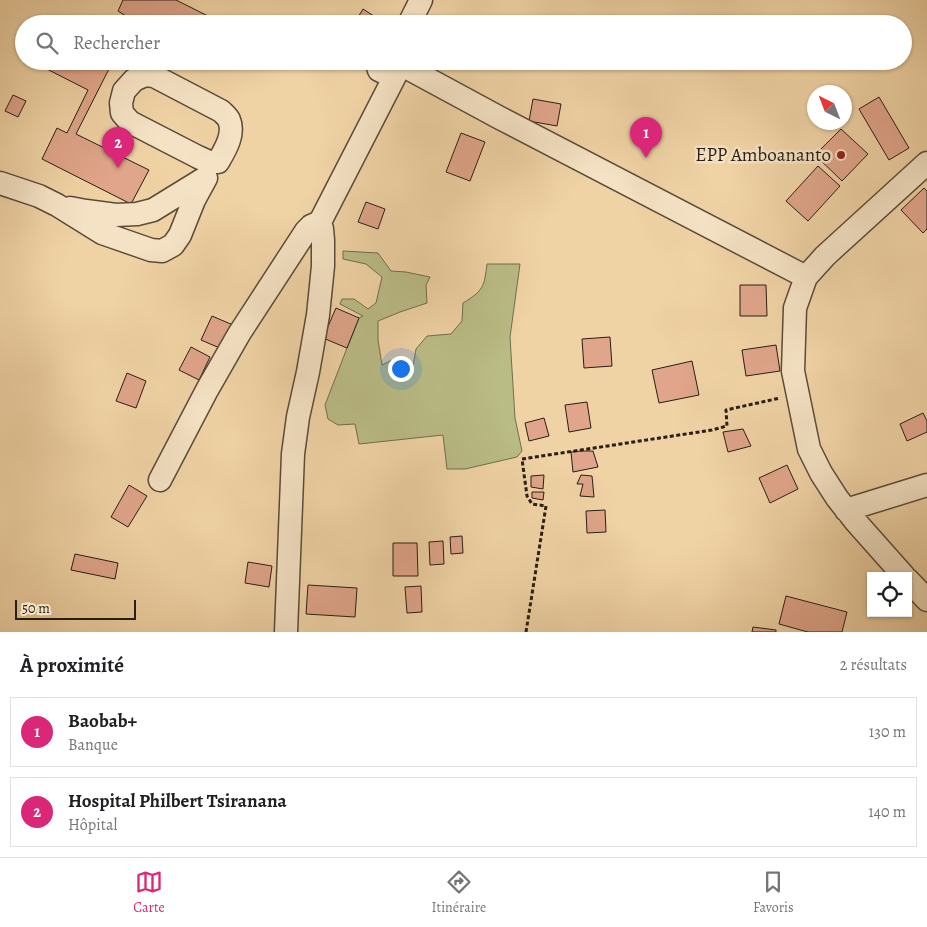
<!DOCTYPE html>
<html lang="fr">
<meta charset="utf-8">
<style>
body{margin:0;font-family:Alegreya,serif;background:#f2f2f2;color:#202124}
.controls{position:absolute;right:15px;bottom:15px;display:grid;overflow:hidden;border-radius:0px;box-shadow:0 1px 4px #0004}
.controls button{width:45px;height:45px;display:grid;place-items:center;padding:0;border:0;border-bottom:1px solid #e0e0e0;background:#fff;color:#202124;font:25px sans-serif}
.compass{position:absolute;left:807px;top:85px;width:45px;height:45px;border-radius:50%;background:#fff;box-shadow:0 1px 4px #0004;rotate:318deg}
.scale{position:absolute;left:15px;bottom:12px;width:121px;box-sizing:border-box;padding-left:5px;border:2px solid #281e17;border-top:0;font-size:14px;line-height:18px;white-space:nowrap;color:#281e17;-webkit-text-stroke:4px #f5e2c4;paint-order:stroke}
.you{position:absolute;left:400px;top:368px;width:18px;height:18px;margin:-12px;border:4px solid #fff;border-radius:50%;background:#1a73e8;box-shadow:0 0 0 8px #1a73e833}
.badge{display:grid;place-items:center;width:32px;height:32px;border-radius:50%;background:#db2777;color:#fff;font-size:16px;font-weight:700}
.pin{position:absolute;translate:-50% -41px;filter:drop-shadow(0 1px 2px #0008)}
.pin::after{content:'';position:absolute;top:26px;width:18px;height:15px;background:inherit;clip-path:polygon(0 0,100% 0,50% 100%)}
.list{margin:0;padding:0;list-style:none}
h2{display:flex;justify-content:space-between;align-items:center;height:65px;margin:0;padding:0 20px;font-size:21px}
h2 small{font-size:16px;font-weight:400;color:#757577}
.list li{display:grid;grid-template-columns:32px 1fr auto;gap:15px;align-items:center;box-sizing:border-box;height:70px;margin:0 10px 10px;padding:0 10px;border:1px solid #e0e0e0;border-radius:0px}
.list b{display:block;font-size:19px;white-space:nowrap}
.list p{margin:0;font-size:16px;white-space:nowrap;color:#757577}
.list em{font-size:16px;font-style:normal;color:#757577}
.icon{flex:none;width:28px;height:28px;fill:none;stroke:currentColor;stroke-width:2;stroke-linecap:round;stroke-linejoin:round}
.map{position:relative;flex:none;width:927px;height:632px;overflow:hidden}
.search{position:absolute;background:#fff;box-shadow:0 1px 4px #0004;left:15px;right:15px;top:15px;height:55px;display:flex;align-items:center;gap:12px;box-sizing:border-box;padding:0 18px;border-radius:28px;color:#757577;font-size:19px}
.sheet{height:225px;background:#fff}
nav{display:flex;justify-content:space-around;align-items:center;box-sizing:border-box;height:70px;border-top:1px solid #e0e0e0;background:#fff;font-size:14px;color:#757577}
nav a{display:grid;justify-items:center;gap:2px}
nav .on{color:#db2777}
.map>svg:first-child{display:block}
</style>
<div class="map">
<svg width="927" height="632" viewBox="0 0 927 632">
<rect width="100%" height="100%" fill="#f0d3a5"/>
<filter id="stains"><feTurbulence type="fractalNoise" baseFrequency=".004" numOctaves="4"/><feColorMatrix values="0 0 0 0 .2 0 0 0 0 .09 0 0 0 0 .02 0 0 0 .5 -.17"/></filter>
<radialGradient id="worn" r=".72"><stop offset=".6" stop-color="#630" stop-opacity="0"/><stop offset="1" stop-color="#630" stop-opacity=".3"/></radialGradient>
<!-- green -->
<path fill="#babc86" stroke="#716d4e" d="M343 251 378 253 391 271 406 272 430 277 426 285 427 303 400 312 378 321V340L382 365 392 360 413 366 416 349 427 336 451 334 462 321 463 303C484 290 484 287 487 264H520L510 337 515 418 522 451 517 457 465 469H447L443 435 359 444 355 424 338 425 328 419 325 405 347 348 359 318 363 316 340 304 342 299H354L368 309 376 303 382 277 366 264 343 259Z"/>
<!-- building -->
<path fill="#e0a58a" stroke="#281e17" d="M123 0H176L210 17 206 24H142L134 20 132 24H122L126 16 118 11Z
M363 9 386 24H354Z
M40 61H113L76 134 149 170 131 204 42 159 57 128 67 133 88 90 39 65Z
M13 95 26 101 18 117 5 111Z
M879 97 909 148 889 160 859 109Z
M533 99 561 104 557 126 529 121Z
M841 129 868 154 842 181 815 155Z
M461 133 485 142 470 181 446 172Z
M818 166 840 186 808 221 786 201Z
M924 188 927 191V229L923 233 901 210Z
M366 202 385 209 378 229 358 222Z
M740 285H766L767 316H740Z
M336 308 359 318 347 348 323 338Z
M212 316 233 325 222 349 201 340Z
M610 337 612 366 584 368 582 339Z
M776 345 780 371 746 376 742 350Z
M191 347 210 357 199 380 179 370Z
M692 361 699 395 659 403 652 370Z
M127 373 146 381 136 408 116 401Z
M587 402 591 428 569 432 565 405Z
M923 413 927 421V432L907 441 900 424Z
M544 418 549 436 529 441 525 423Z
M743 429 751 446 728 452 723 432Z
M581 451H593L598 467 573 472 571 452Z
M787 465 798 489 770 503 759 478Z
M544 475 543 489 531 487V476Z
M581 475 592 476 594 497 580 496 583 484H577Z
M129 485 147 496 128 527 111 517Z
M532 492H544L543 500 532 498Z
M605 510 606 532 587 533 586 511Z
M462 536 463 553 451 554 450 537Z
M443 541 444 564 430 565 429 542Z
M393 543H417L418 576H393Z
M75 554 118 563 115 579 71 570Z
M248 562 272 566 269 587 245 583Z
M308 585 357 588 355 617 306 614Z
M421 586 422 612 407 613 405 587Z
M786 596 847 612 842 632H808L779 624Z
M753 627 776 630V632H752Z"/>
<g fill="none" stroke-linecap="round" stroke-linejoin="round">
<defs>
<path id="minor" d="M409 24 421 0
M376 61 379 70 387 74 397 72 402 65V61
M402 65 500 118 806 277
M145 75 154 76 221 111C224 114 228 117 229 120 235 134 225 150 218 162H209L198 157 130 122 122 113 121 103 124 91 134 80Z
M0 183 39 196 57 205 102 233 151 250 162 251 173 245 180 235 194 200 206 178
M70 208 86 211 116 215 137 214 153 210 205 178
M160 480 207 390 239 334 306 231 311 226 320 222
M846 510 927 485
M904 576 856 522 837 498 821 473 809 449 793 371 795 308 806 277 825 256 927 163
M908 580 927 600
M286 632 293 454 298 417 308 372 318 315 323 266V240L322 229 320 222 397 72"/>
</defs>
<!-- minor casing -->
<use href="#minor" stroke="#5a4b3a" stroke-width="25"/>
<!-- path -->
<path stroke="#281e17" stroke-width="3" stroke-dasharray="4 2.5" stroke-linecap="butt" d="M526 632 546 506 532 504 527 496 522 459 712 430 727 426 726 410 780 398"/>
<!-- minor -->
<use href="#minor" stroke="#f5e2c4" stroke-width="22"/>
</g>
<!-- markers -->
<circle fill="#8f2418" stroke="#f5e2c4" stroke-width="2" cx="841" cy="155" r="5"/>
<g text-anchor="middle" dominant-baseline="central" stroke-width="5" stroke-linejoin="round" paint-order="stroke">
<!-- poi labels -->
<g font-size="19" fill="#281e17" stroke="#f5e2c4" text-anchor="end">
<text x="831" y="155">EPP Amboananto</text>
</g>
</g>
<rect width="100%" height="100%" filter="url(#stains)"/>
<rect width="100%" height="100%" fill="url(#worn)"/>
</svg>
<div class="controls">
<button><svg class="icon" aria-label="locate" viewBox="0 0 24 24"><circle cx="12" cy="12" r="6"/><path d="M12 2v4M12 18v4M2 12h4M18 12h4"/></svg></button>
</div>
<svg class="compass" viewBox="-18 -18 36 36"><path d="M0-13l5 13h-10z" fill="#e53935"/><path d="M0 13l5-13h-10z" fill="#757577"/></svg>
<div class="scale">50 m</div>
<div class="you"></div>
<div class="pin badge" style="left:646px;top:158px">1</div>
<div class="pin badge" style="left:118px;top:168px">2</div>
<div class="search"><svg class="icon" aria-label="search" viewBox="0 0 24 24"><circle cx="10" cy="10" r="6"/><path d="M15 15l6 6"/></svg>Rechercher</div>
</div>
<section class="sheet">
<h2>À proximité<small>2 résultats</small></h2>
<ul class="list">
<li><span class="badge">1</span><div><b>Baobab+</b><p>Banque</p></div><em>130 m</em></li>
<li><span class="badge">2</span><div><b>Hospital Philbert Tsiranana</b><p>Hôpital</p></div><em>140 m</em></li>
</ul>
</section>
<nav>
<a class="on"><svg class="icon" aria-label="map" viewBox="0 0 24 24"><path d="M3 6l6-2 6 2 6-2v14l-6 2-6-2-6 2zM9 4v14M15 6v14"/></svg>Carte</a>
<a><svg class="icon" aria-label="directions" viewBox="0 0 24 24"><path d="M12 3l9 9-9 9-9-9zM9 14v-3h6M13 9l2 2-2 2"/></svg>Itinéraire</a>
<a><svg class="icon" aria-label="saved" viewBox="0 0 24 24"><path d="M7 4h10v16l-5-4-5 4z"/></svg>Favoris</a>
</nav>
